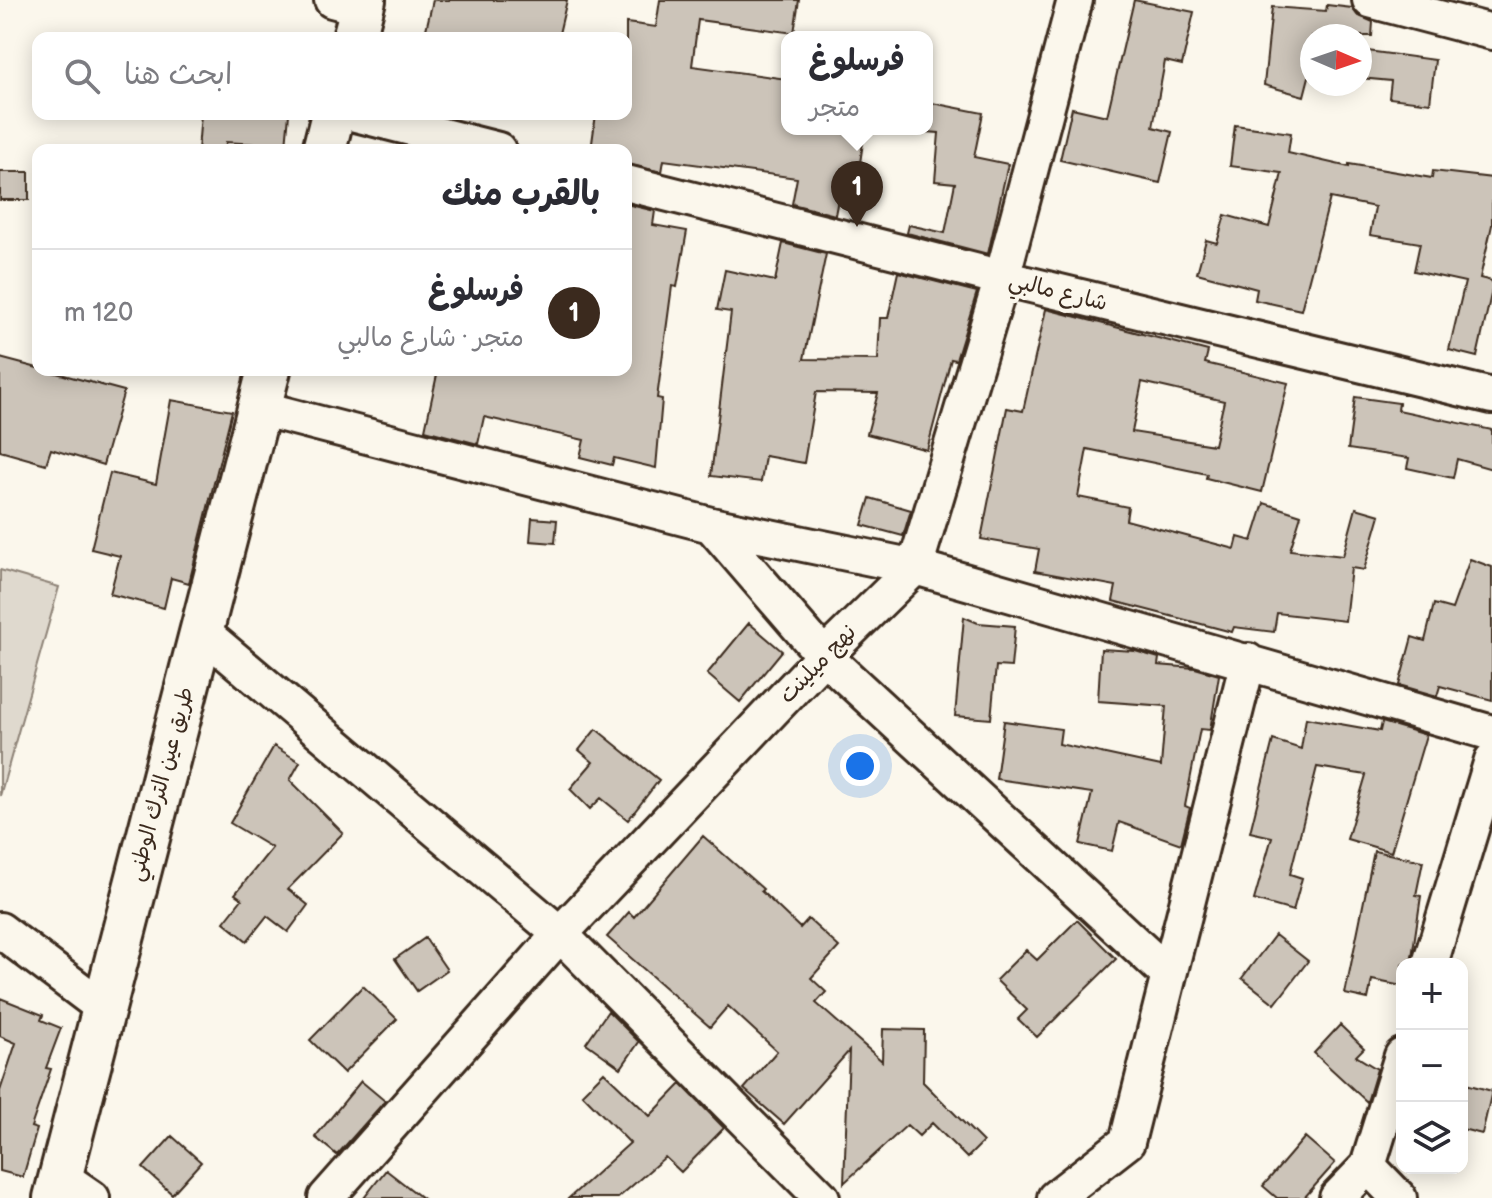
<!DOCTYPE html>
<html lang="ar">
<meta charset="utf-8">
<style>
body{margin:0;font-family:"Balsamiq Sans","Playpen Sans Arabic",sans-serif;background:#f2f2f3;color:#2b2b33;direction:rtl}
.controls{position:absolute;right:24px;bottom:24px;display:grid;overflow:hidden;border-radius:16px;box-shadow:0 4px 20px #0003}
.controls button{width:72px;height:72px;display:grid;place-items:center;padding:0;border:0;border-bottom:2px solid #e1e1e2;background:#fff;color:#2b2b33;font:40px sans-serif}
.compass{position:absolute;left:1300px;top:24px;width:72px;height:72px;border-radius:50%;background:#fff;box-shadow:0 4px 20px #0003;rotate:92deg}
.you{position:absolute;left:860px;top:766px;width:28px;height:28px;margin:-20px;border:6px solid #fff;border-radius:50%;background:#1a73e8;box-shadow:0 0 0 12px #1a73e833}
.badge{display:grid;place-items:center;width:52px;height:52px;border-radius:50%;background:#3b2a1e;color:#fff;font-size:26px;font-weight:700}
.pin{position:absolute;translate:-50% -66px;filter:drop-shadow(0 2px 4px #0008)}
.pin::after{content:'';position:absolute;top:42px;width:28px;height:24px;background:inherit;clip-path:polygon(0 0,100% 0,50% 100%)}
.popup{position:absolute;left:781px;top:31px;width:152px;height:104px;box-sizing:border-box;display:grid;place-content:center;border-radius:16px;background:#fff;filter:drop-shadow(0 2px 6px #0005);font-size:26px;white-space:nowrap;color:#7c7c81}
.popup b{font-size:30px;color:#2b2b33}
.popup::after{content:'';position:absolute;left:50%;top:100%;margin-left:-16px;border:16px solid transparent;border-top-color:#fff}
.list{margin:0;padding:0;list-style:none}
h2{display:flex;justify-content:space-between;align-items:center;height:104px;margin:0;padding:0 32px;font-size:34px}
h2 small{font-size:26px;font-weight:400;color:#7c7c81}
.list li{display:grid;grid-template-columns:52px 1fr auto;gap:24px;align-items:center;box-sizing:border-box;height:128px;padding:0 32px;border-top:2px solid #e1e1e2}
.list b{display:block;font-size:30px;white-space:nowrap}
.list p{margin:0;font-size:26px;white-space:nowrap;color:#7c7c81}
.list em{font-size:26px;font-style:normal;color:#7c7c81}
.icon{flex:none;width:44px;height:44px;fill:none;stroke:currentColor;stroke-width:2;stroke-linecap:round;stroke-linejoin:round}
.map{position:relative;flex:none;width:1492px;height:1198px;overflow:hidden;direction:ltr}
.search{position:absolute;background:#fff;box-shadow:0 4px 20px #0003;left:32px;top:32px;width:600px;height:88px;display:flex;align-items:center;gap:20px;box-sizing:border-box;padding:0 28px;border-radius:16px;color:#7c7c81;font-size:30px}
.panel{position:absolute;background:#fff;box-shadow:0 4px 20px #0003;left:32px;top:144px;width:600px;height:232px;border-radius:16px;direction:rtl}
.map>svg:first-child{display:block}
</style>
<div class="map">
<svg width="1492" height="1198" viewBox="0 0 1492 1198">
<rect width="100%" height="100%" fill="#fbf7ec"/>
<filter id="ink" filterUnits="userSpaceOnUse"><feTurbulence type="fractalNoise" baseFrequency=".0125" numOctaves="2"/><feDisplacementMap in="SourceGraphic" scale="16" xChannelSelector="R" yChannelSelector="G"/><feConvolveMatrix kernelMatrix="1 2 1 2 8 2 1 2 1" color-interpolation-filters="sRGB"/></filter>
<g filter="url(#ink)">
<!-- green -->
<path fill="#dfd9ce" stroke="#8d8276" stroke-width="2" d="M0 570 59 587 0 796Z"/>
<!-- building -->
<path fill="#ccc4b9" stroke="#3b2a1e" stroke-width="2" fill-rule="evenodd" d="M433 0H567L558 38H424Z
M660 0H799L794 33 698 20 692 66 787 79V129H865L855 197 839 194 835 215 792 204 797 178 664 160 662 172 626 164V150H591L596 114H626V23L656 27Z
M1134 0 1194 12 1182 65 1165 61 1153 127 1172 132 1160 183 1060 160 1072 108 1107 116Z
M1327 5 1352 8 1357 15 1373 22 1372 36H1312V65L1304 96 1264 85 1272 7 1326 11Z
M1360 50 1435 60 1430 103 1389 98 1391 81 1360 78Z
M927 102 983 113 974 157 1008 164 988 254 907 233 909 225 945 233 955 183 935 181 939 133 927 132Z
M201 114H289L286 146 226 142 225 150H198Z
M1235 125 1291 133 1288 153 1349 167V164L1432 178 1433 171 1492 178V225L1480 278 1492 281V290L1477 357 1449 350 1465 282 1414 271 1420 243 1370 235 1375 207 1330 198 1301 310 1255 300 1257 289 1197 273 1206 240 1217 243 1225 215 1269 227 1282 173 1230 166Z
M0 172H29V200H0Z
M626 204 655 211 653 225 687 231 677 287 672 286 657 398 662 399 656 468 614 458 612 465 580 457 584 440 484 417 478 444 425 430 438 370H626Z
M783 243 826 254 804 359 878 360 880 318H888L898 272 977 292 956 360 951 359 927 450 867 434 878 393 816 392 804 463 765 456 761 482 711 476 731 312 717 310 725 270 775 281Z
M1046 309 1208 351 1205 363 1288 383 1262 492 1206 478 1207 474 1087 449 1078 497 1128 507 1126 520 1235 549 1238 537 1252 541 1264 503 1301 515 1290 550 1343 556 1356 508 1380 515 1364 570 1351 568 1345 621 1277 613 1274 632 1234 627 1232 632 1113 601 1116 586 1035 571 1039 549 981 539 1007 408 1023 411ZM1142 382 1224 401 1214 445 1132 432Z
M0 358 124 391 103 465 51 449 46 464 0 451Z
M1355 397 1399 403 1398 410 1492 430V469L1457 459 1453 478 1407 468 1409 458 1348 449Z
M171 400 232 411 189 583 171 578 164 608 110 594 120 556 91 549 110 473 156 484Z
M870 498 911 510 903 536 862 525Z
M532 518 557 520 555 543 530 541Z
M1470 559 1492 567V700L1440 686 1437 696 1399 685 1412 637 1425 641 1434 604 1452 609Z
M964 617 978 623 1015 626 1011 667 996 666 991 719 955 716Z
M749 623 782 651 740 702 707 674Z
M1101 649 1135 651 1159 658 1158 665 1195 668 1219 675 1210 730 1200 729 1185 806 1190 808 1181 844 1119 822 1112 851 1080 844 1092 793 996 779 1004 721 1061 729 1059 744 1161 766 1166 706 1098 701Z
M1306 718 1380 731 1382 722 1426 735 1391 852 1347 839 1366 775 1317 767 1290 874 1302 878 1293 911 1254 900 1272 837 1250 832 1273 740 1301 749Z
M596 729 659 780 628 820 601 798 590 809 570 789 593 762 579 750Z
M274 746 300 762 290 780 343 833 288 889 308 905 288 932 267 916 247 941 224 922 242 899 235 894 272 848 230 823Z
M703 836 763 889 761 891 800 928 808 919 839 947 811 978 826 992 816 1003 882 1061 883 1029 924 1030 923 1082 983 1142 967 1158 932 1123 919 1136 907 1125 844 1183 849 1051 784 1124 744 1089 777 1051 728 1006 710 1027 607 937 629 912 634 917Z
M1374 851 1423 861 1416 895 1421 896 1411 964H1402V986L1372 980 1368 999 1345 994Z
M1077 920 1116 959 1037 1037 1018 1019 1027 1010 996 980 1026 950 1037 960Z
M1275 935 1308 961 1275 1004 1242 978Z
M425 938 447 970 417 991 395 959Z
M363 986 397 1019 344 1073 310 1040Z
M0 998 43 1015 41 1020 61 1028 46 1068 51 1069 31 1127 37 1129 23 1177 0 1171V1091L16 1043 0 1036Z
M608 1011 639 1042 621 1068 586 1043Z
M1340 1025 1364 1048 1356 1056 1377 1069 1367 1102 1314 1053Z
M604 1072 650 1116 681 1084 724 1128 681 1172 665 1157 618 1198H569L630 1143 582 1094Z
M361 1081 385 1101 337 1155 315 1137Z
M1462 1083 1492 1091 1482 1134 1462 1129Z
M172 1136 201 1162 172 1194 143 1168Z
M1305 1137 1335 1163 1304 1198H1277L1263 1186Z
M386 1170 422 1198H364Z"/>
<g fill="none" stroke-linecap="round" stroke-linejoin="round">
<defs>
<path id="minor" d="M332 0 362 8
M1370 0 1492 32
M356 114 498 150
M626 183 1002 278 1492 396
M259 408 711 525 915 567 1492 733
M711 525 824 656 1169 975
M201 631 560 934 822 1198
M0 930 102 1007
M1430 964 1492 760
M1368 1166 1399 1198
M60 1176 92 1198
M326 1198 560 934 824 656 915 567 1002 278 1075 0
M1055 1198 1127 1142 1248 661
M1337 1198 1368 1166 1402 1056"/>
<path id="major" d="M354 38 364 0
M324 150 333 114
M55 1198 269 370"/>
</defs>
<!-- minor casing -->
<use href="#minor" stroke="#3b2a1e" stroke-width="40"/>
<!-- major casing -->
<use href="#major" stroke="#3b2a1e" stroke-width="48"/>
<!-- minor -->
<use href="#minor" stroke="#fbf7ec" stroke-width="34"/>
<!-- major -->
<use href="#major" stroke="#fbf7ec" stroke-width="42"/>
</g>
</g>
<g text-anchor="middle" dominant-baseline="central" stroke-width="8" stroke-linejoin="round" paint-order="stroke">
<!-- street labels -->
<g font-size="22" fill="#3b2a1e" stroke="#fbf7ec">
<text transform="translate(1058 292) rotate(14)">شارع مالبي</text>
<text transform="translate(818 664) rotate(-46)">نهج ميلينت</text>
<text transform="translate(161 784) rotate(-75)">طريق عين الترك الوطني</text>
</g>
</g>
</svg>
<div class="controls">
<button>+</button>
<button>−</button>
<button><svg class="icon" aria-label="layers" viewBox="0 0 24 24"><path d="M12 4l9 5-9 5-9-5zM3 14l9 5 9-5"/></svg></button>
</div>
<svg class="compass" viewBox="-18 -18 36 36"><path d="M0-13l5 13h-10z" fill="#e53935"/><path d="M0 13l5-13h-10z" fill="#7c7c81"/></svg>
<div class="you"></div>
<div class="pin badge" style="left:857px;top:227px">1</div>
<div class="popup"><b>فرسلوغ</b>متجر</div>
<div class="search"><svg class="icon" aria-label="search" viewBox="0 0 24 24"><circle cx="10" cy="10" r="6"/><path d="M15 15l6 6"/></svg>ابحث هنا</div>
<section class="panel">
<h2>بالقرب منك<small></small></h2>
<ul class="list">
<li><span class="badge">1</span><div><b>فرسلوغ</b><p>متجر · شارع مالبي</p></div><em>120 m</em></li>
</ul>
</section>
</div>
